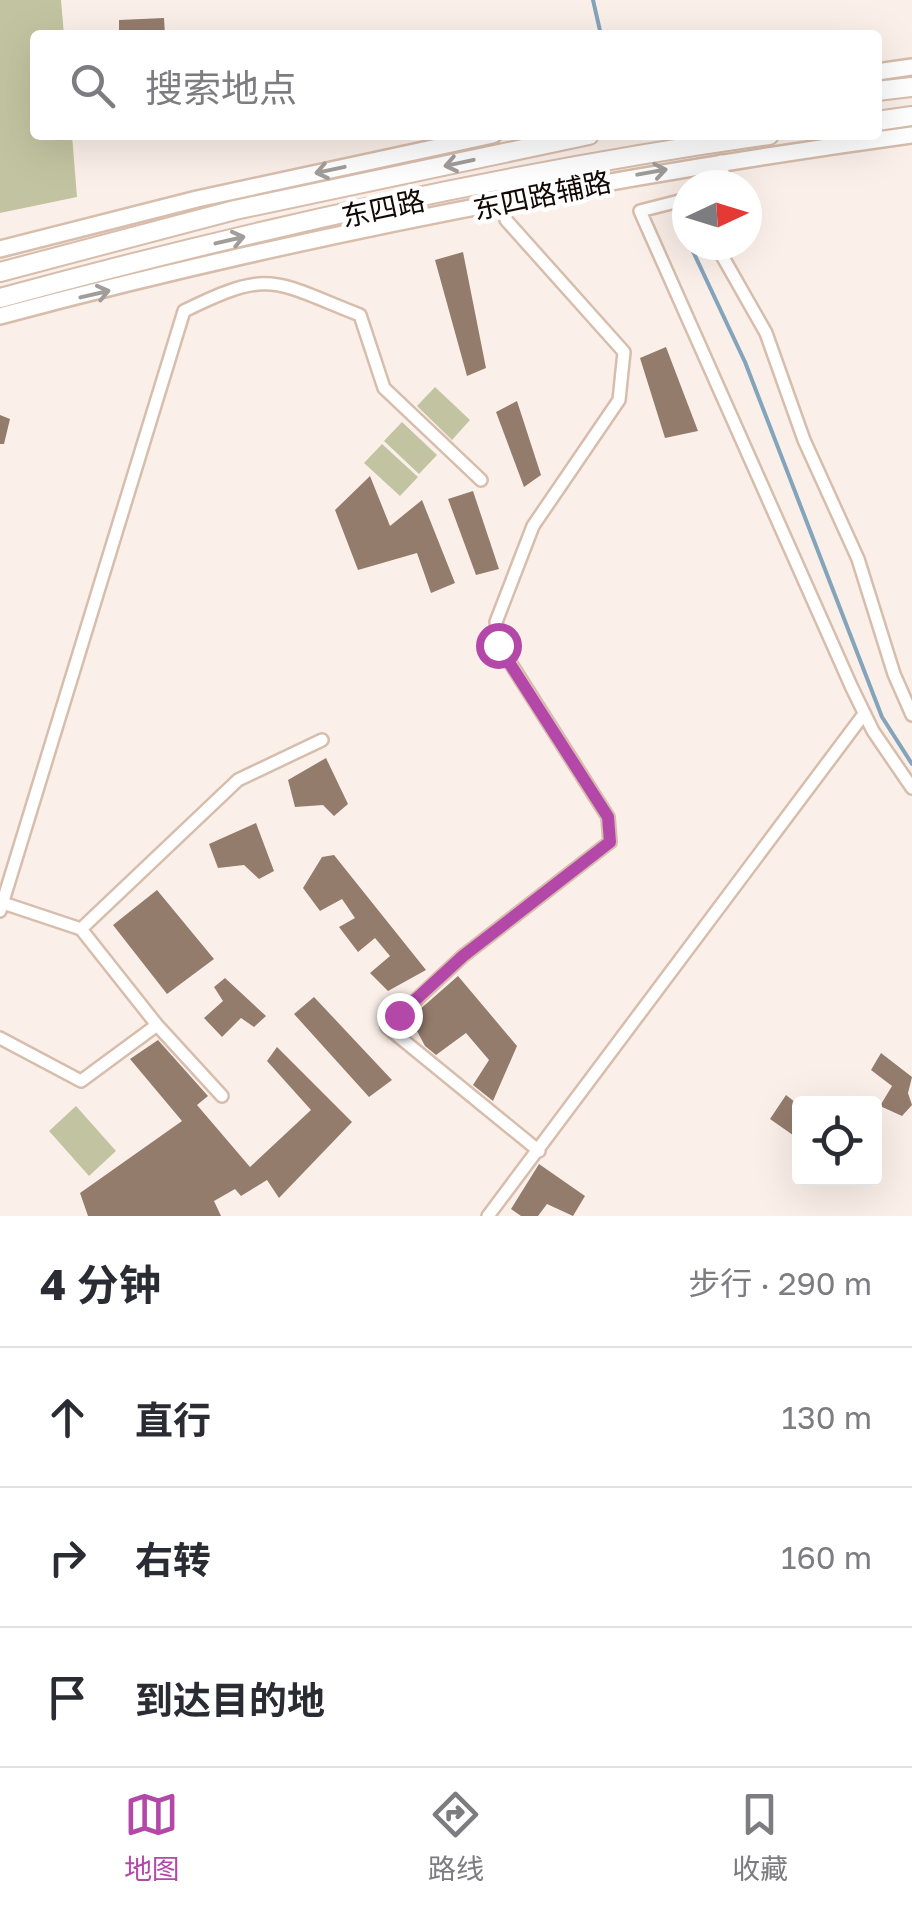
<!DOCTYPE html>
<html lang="zh">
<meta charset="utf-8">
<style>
body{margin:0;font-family:"Golos Text","Noto Sans SC",sans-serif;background:#f7f7f7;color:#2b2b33}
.controls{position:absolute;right:30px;bottom:30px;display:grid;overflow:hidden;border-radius:10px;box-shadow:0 10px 40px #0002}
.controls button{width:90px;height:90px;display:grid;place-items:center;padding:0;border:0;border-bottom:2px solid #e1e1e2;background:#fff;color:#2b2b33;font:50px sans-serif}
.compass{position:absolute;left:672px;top:170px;width:90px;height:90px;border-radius:50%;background:#fff;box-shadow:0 10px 40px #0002;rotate:86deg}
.stop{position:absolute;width:30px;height:30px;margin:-22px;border:8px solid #b448a9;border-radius:50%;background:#fff}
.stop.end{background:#b448a9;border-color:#fff;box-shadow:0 2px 10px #0008}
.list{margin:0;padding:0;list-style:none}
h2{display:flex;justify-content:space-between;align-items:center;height:130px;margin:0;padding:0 40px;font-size:42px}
h2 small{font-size:32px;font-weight:400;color:#7c7c81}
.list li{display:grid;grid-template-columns:65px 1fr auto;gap:30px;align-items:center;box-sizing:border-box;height:140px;padding:0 40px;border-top:2px solid #e1e1e2}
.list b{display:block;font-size:38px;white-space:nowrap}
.list em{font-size:32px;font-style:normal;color:#7c7c81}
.icon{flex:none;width:55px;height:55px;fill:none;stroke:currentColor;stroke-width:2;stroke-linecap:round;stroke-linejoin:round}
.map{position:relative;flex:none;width:912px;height:1216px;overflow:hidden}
.search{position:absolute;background:#fff;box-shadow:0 10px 40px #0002;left:30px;right:30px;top:30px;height:110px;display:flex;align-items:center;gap:25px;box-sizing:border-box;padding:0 35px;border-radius:10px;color:#7c7c81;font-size:38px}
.sheet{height:550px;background:#fff}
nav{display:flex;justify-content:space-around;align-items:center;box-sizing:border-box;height:140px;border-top:2px solid #e1e1e2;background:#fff;font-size:28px;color:#7c7c81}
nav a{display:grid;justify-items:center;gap:5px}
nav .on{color:#b448a9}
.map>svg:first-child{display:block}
</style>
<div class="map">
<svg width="912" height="1216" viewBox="0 0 912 1216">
<rect width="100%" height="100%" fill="#fbf0e9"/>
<!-- green -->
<path fill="#c2c4a1" d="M0 0H61L64 35H35V135H72L77 197 0 213Z
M435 387 470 420 452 440 417 406Z
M402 422 437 455 419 474 384 441Z
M382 444 418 477 400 496 364 463Z
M76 1106 116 1151 89 1176 49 1131Z"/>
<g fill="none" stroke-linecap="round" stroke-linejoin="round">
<!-- stream -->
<path stroke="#84a4bc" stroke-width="4" d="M593 0 601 35
M675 214 687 239
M690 245 745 362 882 717 912 764"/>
</g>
<!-- building -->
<path fill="#947c6c" d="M164 18 165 35H119V20Z
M463 252 486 368 467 376 435 260Z
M666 347 698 431 665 438 640 358Z
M517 401 541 475 524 487 496 412Z
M0 415 10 419 4 444H0Z
M370 476 390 526 422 500 455 583 431 593 417 553 358 570 335 510Z
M473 491 499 569 476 575 448 499Z
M326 758 348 804 334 816 323 805 295 807 288 780Z
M256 823 274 871 259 879 244 865 218 868 209 844Z
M334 855 426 970 388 991 370 973 390 956 375 938 358 952 339 927 355 918 342 899 320 911 303 888 322 857Z
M157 890 214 959 167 994 113 925Z
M458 976 517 1046 493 1101 473 1085 489 1060 466 1033 436 1055 425 1046 410 1018Z
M225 978 266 1016 254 1027 241 1018 222 1037 204 1018 223 1001 214 987Z
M314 997 392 1080 369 1097 294 1014Z
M158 1040 208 1096 197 1105 250 1167 311 1110 267 1061 277 1047 352 1122 279 1198 267 1180 241 1196 235 1189 214 1201 221 1216H88L80 1193 182 1121 130 1059Z
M881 1053 912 1077 908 1093 912 1105 902 1116 880 1106 892 1086 871 1070Z
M786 1095 800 1106V1140L770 1119Z
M539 1164 585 1196 573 1216 547 1204 538 1216H521L511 1209Z"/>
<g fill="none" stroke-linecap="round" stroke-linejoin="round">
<defs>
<path id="street" d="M721 161 725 185
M687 199 640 211 852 688 873 731 912 788
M506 220 624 352 619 400 533 526 496 622 499 645 608 817 610 842 463 956 387 1027 539 1151
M716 245 766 333 804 440 858 559 894 674 912 715
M3 903 81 929 157 1025 222 1096
M0 911 184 311C271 268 273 281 360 315L384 388 481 480
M81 929 238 780 322 740
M0 1038 81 1081 157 1025
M488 1216 864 714"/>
<path id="secondary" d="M877 72 912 67
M0 249 197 199 493 135
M0 316C299 236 606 177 912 135"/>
<path id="primary" d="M877 91 912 87
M877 121 912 116
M0 272 235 210 589 135
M0 298C250 230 513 171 769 135"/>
</defs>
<!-- street casing -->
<use href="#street" stroke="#d7bdac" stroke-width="16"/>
<!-- secondary casing -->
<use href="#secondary" stroke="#d7bdac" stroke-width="20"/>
<!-- primary casing -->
<use href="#primary" stroke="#d7bdac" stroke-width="22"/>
<!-- street -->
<use href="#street" stroke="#fff" stroke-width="11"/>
<!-- secondary -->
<use href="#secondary" stroke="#fff" stroke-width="15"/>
<!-- primary -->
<use href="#primary" stroke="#fff" stroke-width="18"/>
</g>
<!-- one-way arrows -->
<defs><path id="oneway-shaft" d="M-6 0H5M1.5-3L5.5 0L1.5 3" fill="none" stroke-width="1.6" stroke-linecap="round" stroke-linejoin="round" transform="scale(2.5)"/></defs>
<g stroke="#a09d9b">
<use href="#oneway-shaft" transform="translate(459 163) rotate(168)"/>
<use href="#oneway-shaft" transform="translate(330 170) rotate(168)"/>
<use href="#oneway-shaft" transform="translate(652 172) rotate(-10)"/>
<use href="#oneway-shaft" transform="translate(230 240) rotate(-13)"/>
<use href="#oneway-shaft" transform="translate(95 294) rotate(-13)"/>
</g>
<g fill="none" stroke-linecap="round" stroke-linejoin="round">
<!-- route -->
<path stroke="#b448a9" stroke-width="12" d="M399 1015 463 956 610 842 608 817 498 645"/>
</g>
<g text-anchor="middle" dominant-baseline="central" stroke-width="9" stroke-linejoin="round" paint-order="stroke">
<!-- street labels -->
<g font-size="28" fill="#120905" stroke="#fff">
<text transform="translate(542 195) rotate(-12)">东四路辅路</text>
<text transform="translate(383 208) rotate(-12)">东四路</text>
</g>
</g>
</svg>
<div class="controls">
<button><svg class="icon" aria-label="locate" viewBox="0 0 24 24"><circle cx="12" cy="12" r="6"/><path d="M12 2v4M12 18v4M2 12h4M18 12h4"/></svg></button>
</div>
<svg class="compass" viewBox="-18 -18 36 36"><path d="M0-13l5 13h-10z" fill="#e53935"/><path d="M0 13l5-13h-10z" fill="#7c7c81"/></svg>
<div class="stop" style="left:498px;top:645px"></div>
<div class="stop end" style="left:399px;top:1015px"></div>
<div class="search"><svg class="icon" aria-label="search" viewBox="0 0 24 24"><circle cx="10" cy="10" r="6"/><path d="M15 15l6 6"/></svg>搜索地点</div>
</div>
<section class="sheet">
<h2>4 分钟<small>步行 · 290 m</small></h2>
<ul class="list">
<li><svg class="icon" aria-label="ahead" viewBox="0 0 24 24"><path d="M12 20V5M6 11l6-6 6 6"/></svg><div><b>直行</b></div><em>130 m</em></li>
<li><svg class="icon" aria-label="right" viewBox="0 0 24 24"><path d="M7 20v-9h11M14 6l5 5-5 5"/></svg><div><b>右转</b></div><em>160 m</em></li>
<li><svg class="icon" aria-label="arrive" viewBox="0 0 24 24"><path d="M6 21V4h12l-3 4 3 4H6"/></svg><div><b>到达目的地</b></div></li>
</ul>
</section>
<nav>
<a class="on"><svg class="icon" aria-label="map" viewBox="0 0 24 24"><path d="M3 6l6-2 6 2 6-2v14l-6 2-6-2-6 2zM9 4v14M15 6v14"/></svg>地图</a>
<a><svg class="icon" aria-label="directions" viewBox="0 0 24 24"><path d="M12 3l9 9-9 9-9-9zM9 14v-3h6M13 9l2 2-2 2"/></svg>路线</a>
<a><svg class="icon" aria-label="saved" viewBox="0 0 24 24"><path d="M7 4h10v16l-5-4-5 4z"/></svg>收藏</a>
</nav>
